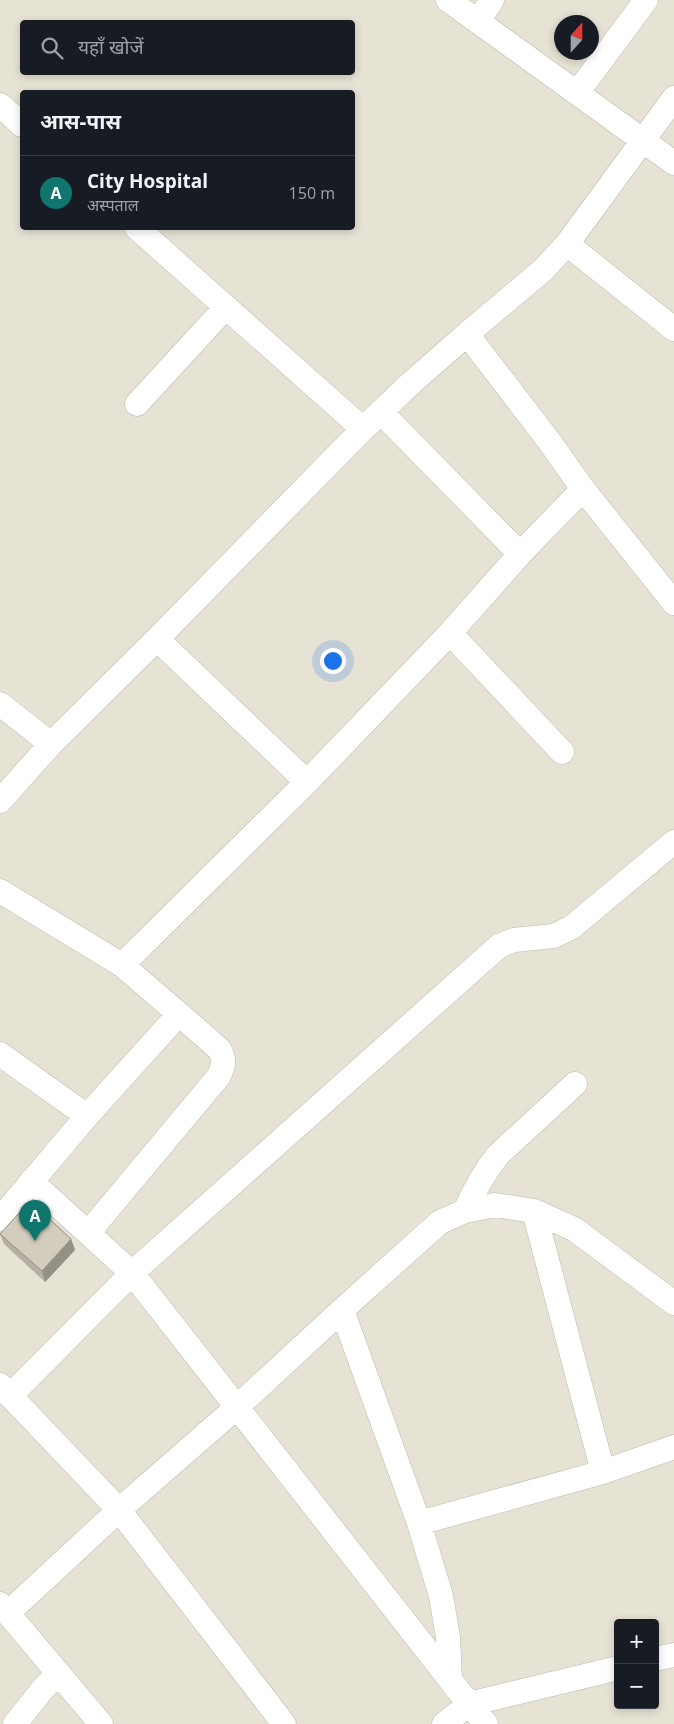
<!DOCTYPE html>
<html lang="hi">
<meta charset="utf-8">
<style>
body{margin:0;font-family:"Open Sans","Noto Sans Devanagari",sans-serif;background:#20242c;color:#f1f3f6}
.controls{position:absolute;right:15px;bottom:15px;display:grid;overflow:hidden;border-radius:5px;box-shadow:0 2px 8px #0003}
.controls button{width:45px;height:45px;display:grid;place-items:center;padding:0;border:0;border-bottom:1px solid #363941;background:#171b24;color:#f1f3f6;font:25px sans-serif}
.compass{position:absolute;left:554px;top:15px;width:45px;height:45px;border-radius:50%;background:#171b24;box-shadow:0 2px 8px #0003;rotate:21deg}
.you{position:absolute;left:332px;top:660px;width:18px;height:18px;margin:-12px;border:4px solid #fff;border-radius:50%;background:#1a73e8;box-shadow:0 0 0 8px #1a73e833}
.badge{display:grid;place-items:center;width:32px;height:32px;border-radius:50%;background:#0f766e;color:#fff;font-size:16px;font-weight:700}
.pin{position:absolute;translate:-50% -41px;filter:drop-shadow(0 1px 2px #0008)}
.pin::after{content:'';position:absolute;top:26px;width:18px;height:15px;background:inherit;clip-path:polygon(0 0,100% 0,50% 100%)}
.list{margin:0;padding:0;list-style:none}
h2{display:flex;justify-content:space-between;align-items:center;height:65px;margin:0;padding:0 20px;font-size:21px}
h2 small{font-size:16px;font-weight:400;color:#9ea1a6}
.list li{display:grid;grid-template-columns:32px 1fr auto;gap:15px;align-items:center;box-sizing:border-box;height:75px;padding:0 20px;border-top:1px solid #363941}
.list b{display:block;font-size:19px;white-space:nowrap}
.list p{margin:0;font-size:16px;white-space:nowrap;color:#9ea1a6}
.list em{font-size:16px;font-style:normal;color:#9ea1a6}
.icon{flex:none;width:28px;height:28px;fill:none;stroke:currentColor;stroke-width:2;stroke-linecap:round;stroke-linejoin:round}
.map{position:relative;flex:none;width:674px;height:1724px;overflow:hidden}
.search{position:absolute;background:#171b24;box-shadow:0 2px 8px #0003;left:20px;top:20px;width:335px;height:55px;display:flex;align-items:center;gap:12px;box-sizing:border-box;padding:0 18px;border-radius:5px;color:#9ea1a6;font-size:19px}
.panel{position:absolute;background:#171b24;box-shadow:0 2px 8px #0003;left:20px;top:90px;width:335px;height:140px;border-radius:5px}
.map>svg:first-child{display:block}
</style>
<div class="map">
<svg width="674" height="1724" viewBox="0 0 674 1724">
<rect width="100%" height="100%" fill="#f2f0e7"/>
<!-- residential -->
<path fill="#e6e3d5" fill-rule="evenodd" d="M0 0H674V1724H0ZM22 22H352V72H22ZM562 22H592V52H562ZM22 92H352V228H22ZM618 1623H655V1705H618Z"/>
<g fill="none" stroke-linecap="round" stroke-linejoin="round">
<defs>
<path id="minor" d="M448 0 674 163
M478 21 492 0
M577 93 646 0
M0 105 22 125
M137 228 363 429
M567 244 674 329
M467 334 543 270 567 244 674 98
M137 404 226 307
M381 412 520 554
M450 633 562 752
M157 639 307 782
M0 704 51 744
M0 801 51 744 157 639 363 429 410 384 467 334 549 441 583 489 674 603
M0 891 122 965 179 1014 87 1116 0 1219
M122 965 307 782 450 633 520 554 583 489
M0 1054 87 1116
M465 1211C474 1191 484 1172 498 1155L575 1084
M534 1211 603 1472
M88 1233 219 1076C224 1065 225 1059 219 1049L179 1014
M342 1310 419 1523 603 1472 674 1447
M0 1385 119 1510 284 1724
M10 1396 132 1273 31 1181
M419 1523 441 1596 448 1637 450 1680
M0 1604 101 1724
M8 1613 119 1510 237 1407 342 1310 440 1222 465 1211 495 1205 534 1211 574 1229 674 1303
M655 1659 674 1655
M15 1724 42 1690 58 1673
M444 1724 469 1704 132 1273 499 946 514 940 554 936 572 927 674 842
M486 1724 469 1704 618 1668"/>
</defs>
<!-- minor casing -->
<use href="#minor" stroke="#bdb9aa" stroke-width="25"/>
<!-- minor -->
<use href="#minor" stroke="#fff" stroke-width="24"/>
</g>
<!-- wall -->
<path fill="#b5b0a3" d="M0 1234 71 1239 75 1250 45 1282 4 1244Z"/>
<!-- shaded-wall -->
<path fill="#949084" d="M71 1239 75 1250 45 1282 42 1271Z"/>
<!-- building -->
<path fill="#d3cdbd" stroke="#949084" d="M30 1201 71 1239 42 1271 0 1234Z"/>
</svg>
<div class="controls">
<button>+</button>
<button>−</button>
</div>
<svg class="compass" viewBox="-18 -18 36 36"><path d="M0-13l5 13h-10z" fill="#e53935"/><path d="M0 13l5-13h-10z" fill="#9ea1a6"/></svg>
<div class="you"></div>
<div class="pin badge" style="left:35px;top:1241px">A</div>
<div class="search"><svg class="icon" aria-label="search" viewBox="0 0 24 24"><circle cx="10" cy="10" r="6"/><path d="M15 15l6 6"/></svg>यहाँ खोजें</div>
<section class="panel">
<h2>आस-पास<small></small></h2>
<ul class="list">
<li><span class="badge">A</span><div><b>City Hospital</b><p>अस्पताल</p></div><em>150 m</em></li>
</ul>
</section>
</div>
